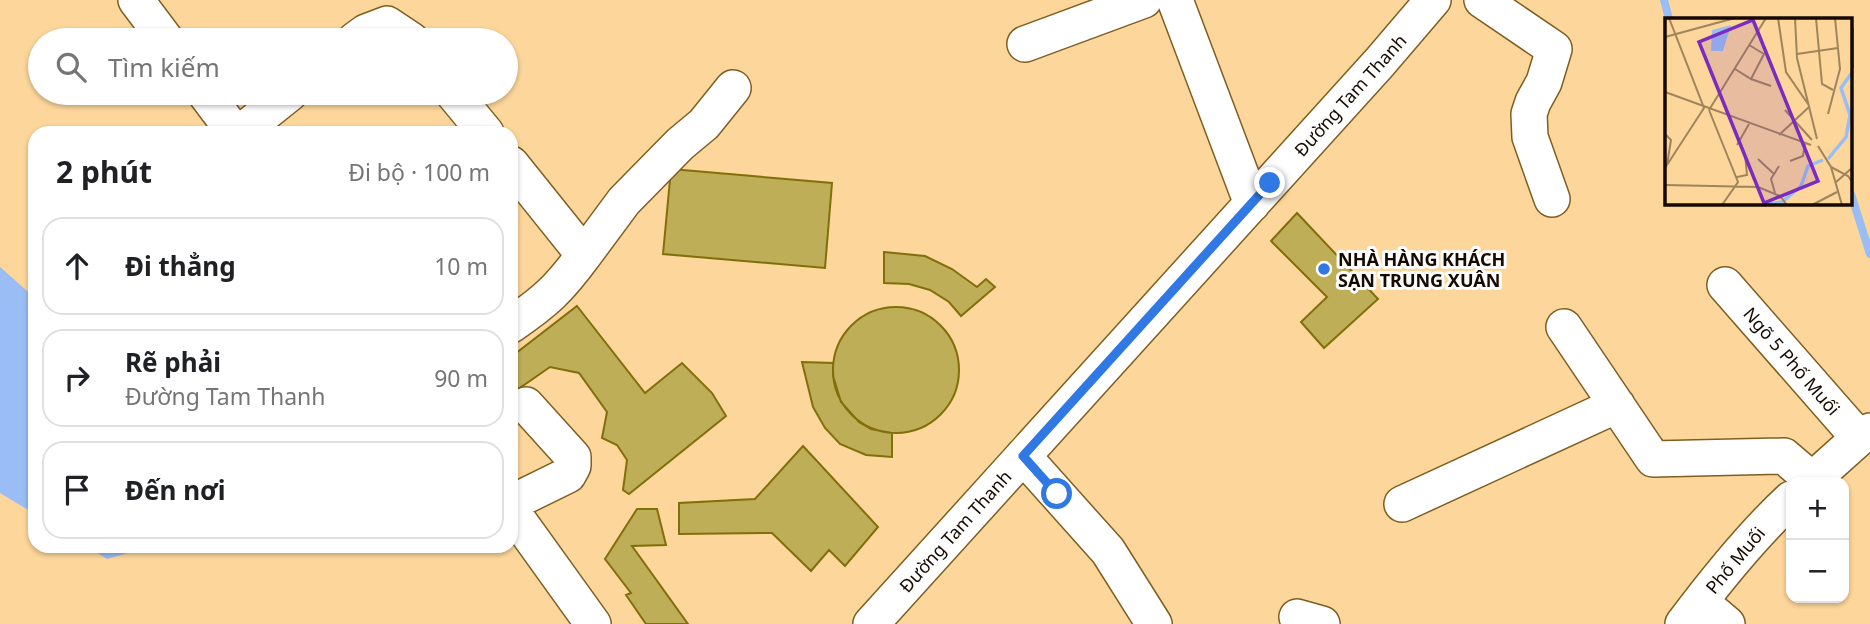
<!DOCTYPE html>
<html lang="vi">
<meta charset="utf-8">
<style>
body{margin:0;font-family:"Noto Sans",sans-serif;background:#f2f2f2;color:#202124}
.controls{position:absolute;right:21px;bottom:21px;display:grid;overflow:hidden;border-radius:14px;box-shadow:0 2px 5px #0004}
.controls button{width:63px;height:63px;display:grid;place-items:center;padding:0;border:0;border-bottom:2px solid #e0e0e0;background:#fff;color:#202124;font:35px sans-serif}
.stop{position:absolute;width:21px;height:21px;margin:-16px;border:5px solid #3079e5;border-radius:50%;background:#fff}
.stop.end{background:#3079e5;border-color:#fff;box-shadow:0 2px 7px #0008}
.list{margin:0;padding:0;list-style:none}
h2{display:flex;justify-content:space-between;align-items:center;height:91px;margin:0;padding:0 28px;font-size:30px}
h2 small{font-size:23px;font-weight:400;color:#757577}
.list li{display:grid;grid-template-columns:46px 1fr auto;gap:21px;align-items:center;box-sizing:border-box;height:98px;margin:0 14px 14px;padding:0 14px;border:2px solid #e0e0e0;border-radius:21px}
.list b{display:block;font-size:26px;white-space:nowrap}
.list p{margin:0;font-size:23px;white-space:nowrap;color:#757577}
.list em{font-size:23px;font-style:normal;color:#757577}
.icon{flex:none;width:38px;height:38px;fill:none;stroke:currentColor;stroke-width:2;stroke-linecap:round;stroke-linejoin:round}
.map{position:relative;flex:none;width:1870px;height:624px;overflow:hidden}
.search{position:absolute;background:#fff;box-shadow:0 2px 5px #0004;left:28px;top:28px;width:490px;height:77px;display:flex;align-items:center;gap:18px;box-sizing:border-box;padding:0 24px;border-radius:38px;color:#757577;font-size:26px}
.panel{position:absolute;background:#fff;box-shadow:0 2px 5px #0004;left:28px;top:126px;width:490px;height:427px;border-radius:21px}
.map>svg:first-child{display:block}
</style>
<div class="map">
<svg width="1870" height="624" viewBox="0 0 1870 624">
<rect width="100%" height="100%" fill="#fcd69a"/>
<!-- water -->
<path fill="#99bdf4" d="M0 267 35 298V514L0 493Z
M86 546H144L142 549 107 559Z"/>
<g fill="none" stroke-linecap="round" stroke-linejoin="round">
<!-- stream -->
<path stroke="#99bdf4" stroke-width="8" d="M1664 0 1669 19
M1851 194 1870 254"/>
</g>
<!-- building -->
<path fill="#bfae58" stroke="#806f0b" stroke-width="2" d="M671 169 832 183 825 268 663 254Z
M1297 213 1378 299 1324 348 1301 322 1327 297 1271 241Z
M884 252 925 256 952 269 977 287 986 279 995 287 961 316 949 302 930 290 909 284 884 283Z
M577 306 645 393 682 363 712 393 726 416 629 494 623 490 627 460 617 445 602 438 607 412 579 373 550 367 511 394V357Z
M833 370a63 63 0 1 1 126 0a63 63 0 1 1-126 0Z
M802 362 833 363V376L841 402 859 422 871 429 892 433V457L866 455 840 444 825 428 813 407Z
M803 446 878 527 845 566 829 550 811 571 772 533 679 534V503L755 499Z
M637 509H657L666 545 632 546 688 624H646L626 595 631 593 605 559Z"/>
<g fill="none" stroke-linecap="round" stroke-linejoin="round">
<defs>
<path id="minor" d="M136 0 166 40
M1175 0 1252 204
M1482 0 1554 49 1544 82 1533 102 1529 114 1530 137 1552 199
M355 40 366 32 387 24 411 40
M1025 44 1144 0
M205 93 235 133
M453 93 486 133
M240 133 290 93
M511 164 584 255C559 289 546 301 511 325
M584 255 624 201 680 144 704 124 733 88
M1725 285 1859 438
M1564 327 1653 459 1784 456 1812 480
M1023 456 1108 551 1154 624
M1810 482 1859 438 1870 431
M511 503 568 475 573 466V457L526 405
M1402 504 1617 405
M511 510 593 624
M1701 602 1727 624
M1297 617 1322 624
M871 624 1380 62 1433 0
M1683 624C1716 580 1751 536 1791 499"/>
</defs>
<!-- minor casing -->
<use href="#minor" stroke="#7f5e22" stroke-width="38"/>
<!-- minor -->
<use href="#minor" stroke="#fff" stroke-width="35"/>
</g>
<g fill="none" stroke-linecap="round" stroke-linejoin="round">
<!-- route -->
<path stroke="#3079e5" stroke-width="9" d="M1057 494 1023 456 1270 183"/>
</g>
<!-- markers -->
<circle fill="#3079e5" stroke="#fdfdfd" stroke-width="2.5" cx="1324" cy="269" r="7"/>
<g text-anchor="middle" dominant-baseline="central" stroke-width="6" stroke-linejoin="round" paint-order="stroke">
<!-- street labels -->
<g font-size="18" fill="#160900" stroke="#fdfdfd">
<text transform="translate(1350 95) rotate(-48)">Đường Tam Thanh</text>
<text transform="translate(1792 361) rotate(49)">Ngõ 5 Phố Muối</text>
<text transform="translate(955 531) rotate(-48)">Đường Tam Thanh</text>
<text transform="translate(1735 560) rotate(-50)">Phố Muối</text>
</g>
<!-- poi labels -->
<g font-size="18" font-weight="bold" fill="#160900" stroke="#fdfdfd" text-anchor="start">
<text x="1338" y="259">NHÀ HÀNG KHÁCH<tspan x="1338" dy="21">SẠN TRUNG XUÂN</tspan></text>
</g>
</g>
<!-- overview -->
<g transform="translate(1665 18)">
<rect width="187" height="187" fill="#fcd69a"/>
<path d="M66 7 58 33H46L47 12Z" fill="#99bdf4"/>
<path fill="none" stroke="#99bdf4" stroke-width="3.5" d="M163 141 181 119 185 97 176 70 188 53M98 187 117 184 136 168 143 148 158 142"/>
<path fill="none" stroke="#a0845c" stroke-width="2" d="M113 0 121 54 143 86M130 0 132 40 152 121M151 0 157 66 168 72M188 10V50M0 19 70 0M132 36 173 30M70 51 86 61 99 36 84 27M86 61 106 68M0 74 146 127M44 92 101 0M44 92 73 164 57 187M120 92 147 122M163 96 175 51 170 0M0 116 6 122 2 147M114 117 144 89M72 127 84 106M153 128 166 149 177 187M93 141 109 156M125 143 138 138 140 126M166 149 183 158 188 165M0 150 39 90 4 0M72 159 82 157 80 136M170 165 188 149M0 167 93 169 115 178 122 187M110 175 106 161 114 148M147 187 172 174"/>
<path fill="#7b2cbf" fill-opacity="0.15" stroke="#7b2cbf" stroke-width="3.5" d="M88 2 153 163 99 185 34 24Z"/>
<rect width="187" height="187" fill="none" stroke="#160900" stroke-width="3.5"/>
</g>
</svg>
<div class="controls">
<button>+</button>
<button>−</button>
</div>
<div class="stop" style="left:1057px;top:494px"></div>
<div class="stop end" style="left:1270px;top:183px"></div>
<div class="search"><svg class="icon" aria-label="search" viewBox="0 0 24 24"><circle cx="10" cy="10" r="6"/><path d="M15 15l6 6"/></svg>Tìm kiếm</div>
<section class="panel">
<h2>2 phút<small>Đi bộ · 100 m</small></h2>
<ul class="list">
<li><svg class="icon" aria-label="ahead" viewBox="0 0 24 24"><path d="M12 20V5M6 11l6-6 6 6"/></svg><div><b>Đi thẳng</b></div><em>10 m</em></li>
<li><svg class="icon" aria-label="right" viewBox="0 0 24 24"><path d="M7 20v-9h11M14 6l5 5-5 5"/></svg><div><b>Rẽ phải</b><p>Đường Tam Thanh</p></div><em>90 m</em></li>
<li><svg class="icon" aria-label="arrive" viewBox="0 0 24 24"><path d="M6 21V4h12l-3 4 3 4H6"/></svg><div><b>Đến nơi</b></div></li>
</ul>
</section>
</div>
